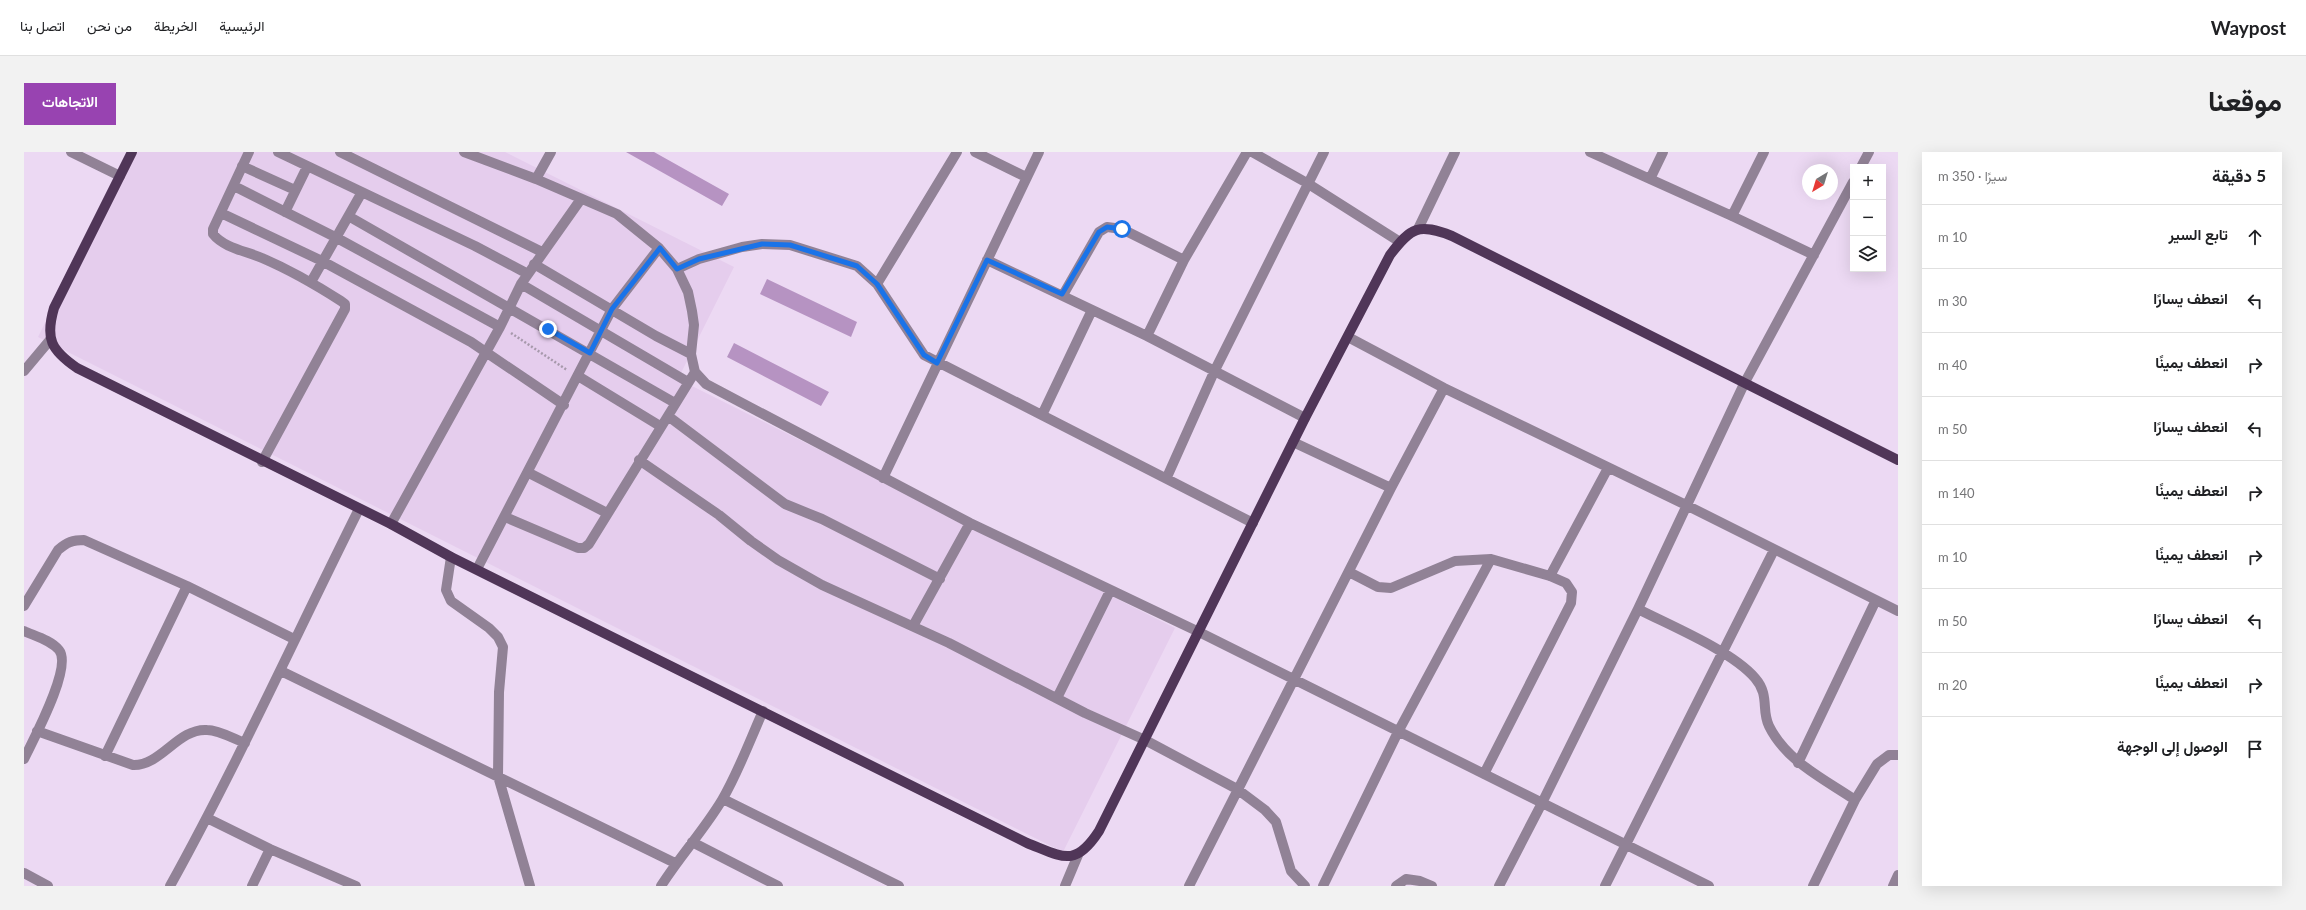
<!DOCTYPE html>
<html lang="ar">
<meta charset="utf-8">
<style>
body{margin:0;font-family:Lato,Vazirmatn,sans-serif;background:#f2f2f2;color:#202124;direction:rtl}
.controls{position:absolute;right:12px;top:12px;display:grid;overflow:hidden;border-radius:0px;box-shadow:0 4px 16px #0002}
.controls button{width:36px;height:36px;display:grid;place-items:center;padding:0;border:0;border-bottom:1px solid #e0e0e0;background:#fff;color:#202124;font:20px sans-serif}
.compass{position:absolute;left:1778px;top:12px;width:36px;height:36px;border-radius:50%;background:#fff;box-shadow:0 4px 16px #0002;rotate:218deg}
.stop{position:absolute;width:12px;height:12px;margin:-9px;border:3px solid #1a73e8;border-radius:50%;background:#fff}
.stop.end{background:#1a73e8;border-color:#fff;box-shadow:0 1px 4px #0008}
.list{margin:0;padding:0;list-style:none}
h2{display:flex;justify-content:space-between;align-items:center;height:52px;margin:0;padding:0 16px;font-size:17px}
h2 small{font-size:13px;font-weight:400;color:#757577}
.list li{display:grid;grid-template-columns:26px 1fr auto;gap:12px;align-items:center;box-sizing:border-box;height:64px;padding:0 16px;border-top:1px solid #e0e0e0}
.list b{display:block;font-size:15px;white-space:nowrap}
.list em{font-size:13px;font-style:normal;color:#757577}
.icon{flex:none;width:22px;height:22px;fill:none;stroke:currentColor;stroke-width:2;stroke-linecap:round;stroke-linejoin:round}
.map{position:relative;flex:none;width:1874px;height:734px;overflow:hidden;direction:ltr;border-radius:0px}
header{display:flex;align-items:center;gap:24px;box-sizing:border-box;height:56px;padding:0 20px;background:#fff;border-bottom:1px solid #e0e0e0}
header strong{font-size:19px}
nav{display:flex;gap:22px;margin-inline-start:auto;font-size:14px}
.intro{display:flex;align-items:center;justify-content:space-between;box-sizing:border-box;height:96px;padding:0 24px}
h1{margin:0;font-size:28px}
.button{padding:10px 18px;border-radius:0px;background:#9843b1;color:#fff;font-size:14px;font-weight:700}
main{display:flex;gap:24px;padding:0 24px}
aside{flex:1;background:#fff;border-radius:0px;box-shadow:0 4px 16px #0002}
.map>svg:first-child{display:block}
</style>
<header>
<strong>Waypost</strong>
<nav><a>الرئيسية</a><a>الخريطة</a><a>من نحن</a><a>اتصل بنا</a></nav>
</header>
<div class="intro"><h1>موقعنا</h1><a class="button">الاتجاهات</a></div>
<main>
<aside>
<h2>5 دقيقة<small>سيرًا · 350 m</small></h2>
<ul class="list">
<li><svg class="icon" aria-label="ahead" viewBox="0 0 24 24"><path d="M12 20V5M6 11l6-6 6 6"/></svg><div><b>تابع السير</b></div><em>10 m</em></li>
<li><svg class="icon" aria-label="left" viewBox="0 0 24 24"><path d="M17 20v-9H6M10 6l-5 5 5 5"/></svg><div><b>انعطف يسارًا</b></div><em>30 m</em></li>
<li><svg class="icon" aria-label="right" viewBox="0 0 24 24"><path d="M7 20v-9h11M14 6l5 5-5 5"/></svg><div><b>انعطف يمينًا</b></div><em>40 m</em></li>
<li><svg class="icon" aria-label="left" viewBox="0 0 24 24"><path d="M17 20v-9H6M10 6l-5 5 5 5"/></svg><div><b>انعطف يسارًا</b></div><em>50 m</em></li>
<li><svg class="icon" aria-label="right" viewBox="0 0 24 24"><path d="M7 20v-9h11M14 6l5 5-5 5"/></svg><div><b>انعطف يمينًا</b></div><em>140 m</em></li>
<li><svg class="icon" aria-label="right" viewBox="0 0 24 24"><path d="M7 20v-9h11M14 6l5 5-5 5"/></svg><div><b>انعطف يمينًا</b></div><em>10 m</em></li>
<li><svg class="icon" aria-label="left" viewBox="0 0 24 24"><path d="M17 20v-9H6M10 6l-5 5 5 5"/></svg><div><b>انعطف يسارًا</b></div><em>50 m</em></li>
<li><svg class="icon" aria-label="right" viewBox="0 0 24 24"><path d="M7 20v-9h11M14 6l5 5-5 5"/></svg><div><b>انعطف يمينًا</b></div><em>20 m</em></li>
<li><svg class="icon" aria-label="arrive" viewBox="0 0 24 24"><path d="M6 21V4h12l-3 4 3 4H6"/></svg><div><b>الوصول إلى الوجهة</b></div></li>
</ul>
</aside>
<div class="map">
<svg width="1874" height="734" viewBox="0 0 1874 734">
<rect width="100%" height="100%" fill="#ecd9f3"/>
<!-- built -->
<path fill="#e5cded" d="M106 0H481L710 115 654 227 1151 476 1039 700 14 185Z"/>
<!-- building -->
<path fill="#b693c2" d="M602 0H630L705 42 698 54Z
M743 127 833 170 827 185 736 142Z
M710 191 805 240 797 254 703 205Z"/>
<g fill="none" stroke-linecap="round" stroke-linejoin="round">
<!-- path -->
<path stroke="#a799ac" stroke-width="2.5" stroke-dasharray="2 2" stroke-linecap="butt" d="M487 181 543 218"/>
<!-- minor -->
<path stroke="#918296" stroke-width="10" d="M47 0 96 24
M225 0 189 77V82C200 96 222 99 238 106 266 118 292 133 317 149L321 152V157L238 310
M254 0 451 94 504 122
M316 0 518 100
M440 0 512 27
M527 0 512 27 593 62 635 96 653 117 664 140 668 159 670 173 667 202 671 220 682 232 946 371 1175 480 1685 734
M951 0 1002 25
M1228 0 1283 31 1376 90
M1566 0 1708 64 1790 103
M218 14 271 38
M1837 15 1845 0
M1626 27 1639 0
M210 34 313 86 476 175
M261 60 283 15
M197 61 298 109 447 190 540 253
M1708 64 1740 0
M326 65 651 251
M1394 77 1431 0
M963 108 1123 184 1281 266
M510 112 632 184 667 202
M653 117 675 107 718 95 738 92 766 93 833 114 853 132 933 0
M287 130 338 40
M497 132 664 230
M853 132 900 203 1229 371
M1039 143 1075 80 1083 75 1098 77 1160 108
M1123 184 1160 108 1223 0
M1324 185 1420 236 1662 353 1874 459
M0 219 26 188
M554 224 636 274
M1018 263 1068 158
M644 264 761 352 798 367 916 427
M1269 290 1367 336
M615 308 695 363 727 389 754 408 798 433 925 491 1061 561 1121 588 1213 637 1241 658 1252 670 1267 719 1281 734
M505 321 583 361
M1143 325 1190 220 1300 0
M859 326 1015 0
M481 365 554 396H560L565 392 671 220
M367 372 476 175 497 132 557 47
M427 405 422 438 427 449 465 476 474 485 479 495 475 540 474 624 506 734
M453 417 588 157 635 96
M1325 420 1354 435 1367 436 1431 409 1467 407 1526 424 1542 431 1548 440 1547 451 1460 622
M1526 424 1584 316
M0 454 34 398C43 390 49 388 60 388L163 434 270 487
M1614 457C1647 474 1708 499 1731 526 1746 543 1737 558 1745 574 1762 609 1800 627 1831 648
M889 474 946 371
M0 479C11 484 27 488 35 498 49 515 9 588 0 607
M257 519 651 711
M1033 546 1086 439
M13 579 109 613C137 614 154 576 183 578 195 578 210 587 221 591
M81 604 163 434
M1774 611 1852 448
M699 647 875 734
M183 666 246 697 332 734
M668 690 754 734
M0 721 24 734
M146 734C214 611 272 483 335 357
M228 734 246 697
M637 734C656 704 680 678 698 648 714 621 726 588 739 559
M1041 734 1054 703
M1165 734 1367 336 1420 236
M1299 734 1374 580 1467 407
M1372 734 1382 727 1396 729 1408 734
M1475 734 1518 651 1614 457 1720 232 1829 30
M1581 734 1750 398
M1789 734 1831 648 1853 612 1865 603H1874
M1869 734 1874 723"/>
<!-- major -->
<path stroke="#503658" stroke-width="10" d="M108 0 30 156C21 187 27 198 53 216L367 372 427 405 1003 691C1039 705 1051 716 1075 679L1281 266 1366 103C1387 75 1395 71 1428 84L1874 308"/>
</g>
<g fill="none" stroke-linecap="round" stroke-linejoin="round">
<!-- route -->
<path stroke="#1a73e8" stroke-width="5" d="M524 177 566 201 588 157 636 96 653 117 675 107 738 92 766 93 833 114 853 132 900 203 913 211 963 108 1038 142 1075 80 1083 75 1098 77"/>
</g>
</svg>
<div class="controls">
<button>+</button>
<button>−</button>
<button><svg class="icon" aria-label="layers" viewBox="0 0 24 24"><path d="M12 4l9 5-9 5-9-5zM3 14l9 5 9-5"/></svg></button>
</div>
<svg class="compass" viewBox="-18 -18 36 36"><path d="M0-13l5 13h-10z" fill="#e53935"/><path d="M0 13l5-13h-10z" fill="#757577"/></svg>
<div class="stop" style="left:1098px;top:77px"></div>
<div class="stop end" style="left:524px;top:177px"></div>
</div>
</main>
